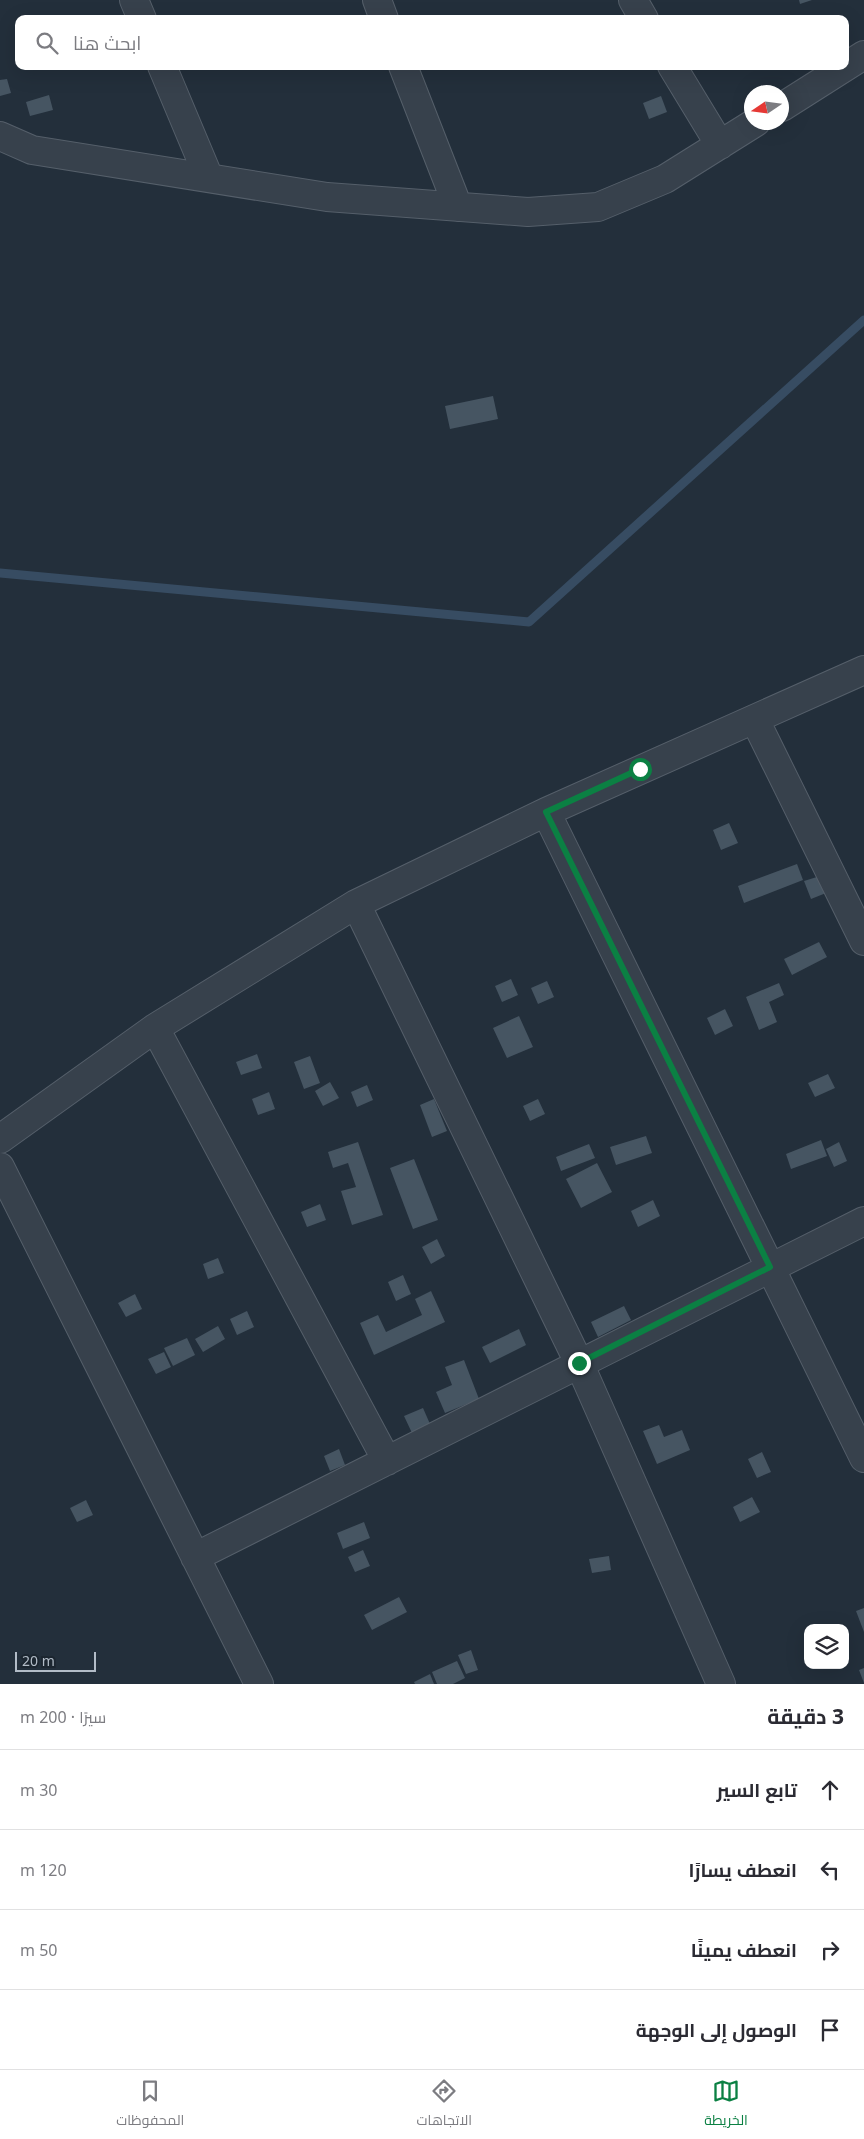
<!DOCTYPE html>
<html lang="ar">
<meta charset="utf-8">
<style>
body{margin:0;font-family:"Noto Sans",Cairo,sans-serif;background:#f2f2f3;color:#2b2b33;direction:rtl}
.controls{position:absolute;right:15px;bottom:15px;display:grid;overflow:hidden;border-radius:10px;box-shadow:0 5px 20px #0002}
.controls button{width:45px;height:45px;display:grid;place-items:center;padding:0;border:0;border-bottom:1px solid #e1e1e2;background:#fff;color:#2b2b33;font:25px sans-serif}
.compass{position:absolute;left:744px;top:85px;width:45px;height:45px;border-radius:50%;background:#fff;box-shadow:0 5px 20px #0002;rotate:257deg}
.scale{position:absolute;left:15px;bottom:12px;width:81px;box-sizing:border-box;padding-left:5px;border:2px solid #b2bcc7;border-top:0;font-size:14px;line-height:18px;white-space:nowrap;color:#b2bcc7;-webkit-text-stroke:4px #1c2630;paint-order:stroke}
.stop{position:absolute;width:15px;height:15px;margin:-11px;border:4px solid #0b8043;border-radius:50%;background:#fff}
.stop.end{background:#0b8043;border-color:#fff;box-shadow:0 1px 5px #0008}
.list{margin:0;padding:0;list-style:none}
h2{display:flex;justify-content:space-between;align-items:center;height:65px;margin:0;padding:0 20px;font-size:21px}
h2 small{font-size:16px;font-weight:400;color:#7c7c81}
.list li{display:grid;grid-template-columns:32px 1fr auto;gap:15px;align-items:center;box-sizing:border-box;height:80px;padding:0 20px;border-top:1px solid #e1e1e2}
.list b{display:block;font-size:19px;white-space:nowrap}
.list em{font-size:16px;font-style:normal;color:#7c7c81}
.icon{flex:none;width:28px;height:28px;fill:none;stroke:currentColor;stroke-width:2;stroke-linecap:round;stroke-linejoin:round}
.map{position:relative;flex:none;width:864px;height:1684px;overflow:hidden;direction:ltr}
.search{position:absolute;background:#fff;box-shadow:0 5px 20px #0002;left:15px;right:15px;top:15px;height:55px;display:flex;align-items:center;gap:12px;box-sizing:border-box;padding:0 18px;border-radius:10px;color:#7c7c81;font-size:19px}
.sheet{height:385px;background:#fff}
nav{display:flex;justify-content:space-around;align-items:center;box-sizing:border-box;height:70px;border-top:1px solid #e1e1e2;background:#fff;font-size:14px;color:#7c7c81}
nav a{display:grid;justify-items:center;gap:2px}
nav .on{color:#0b8043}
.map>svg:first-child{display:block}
</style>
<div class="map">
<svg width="864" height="1684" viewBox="0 0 864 1684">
<rect width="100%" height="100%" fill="#232f3b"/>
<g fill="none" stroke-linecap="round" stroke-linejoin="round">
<!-- stream -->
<path stroke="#374c62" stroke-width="9" d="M0 573 529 622 864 320"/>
</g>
<!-- building -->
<path fill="#465562" d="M799 0H812L800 4Z
M7 79 11 93 0 96V80Z
M49 95 53 110 30 116 26 102Z
M661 96 667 112 649 119 643 103Z
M493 396 498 419 450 429 445 406Z
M729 823 738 843 721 850 713 830Z
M797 864 803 880 744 903 738 886Z
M820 876 826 893 811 899 804 881Z
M819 942 827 957 792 975 784 959Z
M511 979 518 995 502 1002 495 986Z
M547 981 554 997 538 1004 531 988Z
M779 983 784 995 769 1002 777 1022 759 1030 746 997Z
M725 1009 733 1026 715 1035 707 1018Z
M519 1016 533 1047 507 1058 493 1028Z
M257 1054 262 1068 241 1075 236 1062Z
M310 1056 320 1083 304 1089 294 1062Z
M828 1074 835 1088 815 1097 808 1083Z
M330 1082 339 1098 323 1106 315 1091Z
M367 1085 373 1100 357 1107 351 1092Z
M269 1092 275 1109 258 1115 252 1099Z
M434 1099 447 1131 432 1137 420 1105Z
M538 1099 545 1114 530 1121 523 1106Z
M646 1136 652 1153 616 1165 610 1147Z
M821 1140 827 1156 791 1169 786 1154Z
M358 1142 383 1215 352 1225 341 1191 356 1187 348 1163 333 1168 328 1152Z
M839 1142 847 1161 834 1167 826 1149Z
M589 1144 595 1158 561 1171 556 1157Z
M414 1159 438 1220 413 1229 390 1168Z
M597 1163 612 1192 581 1208 566 1179Z
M653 1200 660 1216 638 1227 631 1211Z
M320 1204 326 1220 307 1227 301 1212Z
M437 1239 445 1256 431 1264 422 1247Z
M218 1258 224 1273 208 1279 203 1264Z
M403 1275 411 1294 396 1301 388 1282Z
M431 1291 445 1322 374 1355 360 1323 378 1315 386 1332 422 1315 415 1299Z
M135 1294 142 1309 126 1317 118 1303Z
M624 1306 631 1320 598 1337 591 1322Z
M247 1311 254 1327 237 1335 230 1319Z
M218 1326 225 1339 203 1352 195 1339Z
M519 1329 526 1345 490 1363 482 1347Z
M187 1338 195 1355 173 1366 164 1348Z
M164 1352 171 1367 156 1374 148 1359Z
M464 1360 479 1399 445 1413 436 1392 452 1385 445 1367Z
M423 1408 430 1424 412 1433 404 1416Z
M659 1425 664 1437 682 1430 690 1450 657 1464 643 1431Z
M339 1449 345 1465 330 1471 324 1456Z
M762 1452 771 1472 757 1478 748 1459Z
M752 1497 760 1512 740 1522 733 1507Z
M86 1500 93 1515 77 1522 70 1508Z
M364 1522 370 1538 343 1549 337 1533Z
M363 1550 370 1566 355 1572 348 1557Z
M609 1556 611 1570 592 1573 589 1559Z
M399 1597 407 1612 372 1630 364 1615Z
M864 1608V1632L856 1611Z
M471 1650 478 1670 466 1674 458 1655Z
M457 1661 465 1678 453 1684H437L432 1672Z
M864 1668V1683L859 1670Z
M430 1674 434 1684H415L414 1682Z"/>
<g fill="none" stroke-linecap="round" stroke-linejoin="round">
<defs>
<path id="street" d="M134 0 142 19
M377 0 384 19
M633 0 644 19
M162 66 209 178
M403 66 458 207
M672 66 720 145
M782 107 864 55
M0 136 32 150 327 197 528 212 598 207 665 179 756 122
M755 720 864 941
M546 812 864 1458
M356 904 579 1363 721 1684
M155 1028 387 1461
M0 1139 155 1028 356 904 546 812 864 670
M0 1167 259 1684
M195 1557 864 1221"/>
</defs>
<!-- street casing -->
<use href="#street" stroke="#555f6a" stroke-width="30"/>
<!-- street -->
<use href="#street" stroke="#37414c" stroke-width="28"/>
</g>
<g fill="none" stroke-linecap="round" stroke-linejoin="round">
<!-- route -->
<path stroke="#0b8043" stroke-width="6" d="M579 1363 770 1267 546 812 640 769"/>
</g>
</svg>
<div class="controls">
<button><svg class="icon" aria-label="layers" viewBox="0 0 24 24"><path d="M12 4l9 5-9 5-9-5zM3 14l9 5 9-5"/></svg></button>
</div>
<svg class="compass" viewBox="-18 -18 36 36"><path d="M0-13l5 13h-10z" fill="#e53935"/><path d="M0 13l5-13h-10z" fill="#7c7c81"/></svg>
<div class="scale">20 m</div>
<div class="stop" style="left:640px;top:769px"></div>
<div class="stop end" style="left:579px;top:1363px"></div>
<div class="search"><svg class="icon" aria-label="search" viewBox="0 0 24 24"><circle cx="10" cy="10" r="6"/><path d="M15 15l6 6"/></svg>ابحث هنا</div>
</div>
<section class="sheet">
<h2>3 دقيقة<small>سيرًا · 200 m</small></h2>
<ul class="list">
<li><svg class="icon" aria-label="ahead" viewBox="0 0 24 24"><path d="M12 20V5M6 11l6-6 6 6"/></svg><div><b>تابع السير</b></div><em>30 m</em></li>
<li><svg class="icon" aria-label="left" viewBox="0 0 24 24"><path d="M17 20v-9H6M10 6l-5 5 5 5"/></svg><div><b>انعطف يسارًا</b></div><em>120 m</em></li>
<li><svg class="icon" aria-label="right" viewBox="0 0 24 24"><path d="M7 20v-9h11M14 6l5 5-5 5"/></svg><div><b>انعطف يمينًا</b></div><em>50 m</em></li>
<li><svg class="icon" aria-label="arrive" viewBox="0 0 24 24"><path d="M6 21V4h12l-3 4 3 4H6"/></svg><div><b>الوصول إلى الوجهة</b></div></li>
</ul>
</section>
<nav>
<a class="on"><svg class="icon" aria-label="map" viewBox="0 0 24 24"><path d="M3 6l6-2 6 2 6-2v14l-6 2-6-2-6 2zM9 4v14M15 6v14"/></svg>الخريطة</a>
<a><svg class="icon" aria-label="directions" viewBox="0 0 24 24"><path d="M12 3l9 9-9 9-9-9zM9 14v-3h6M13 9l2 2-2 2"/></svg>الاتجاهات</a>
<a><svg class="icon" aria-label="saved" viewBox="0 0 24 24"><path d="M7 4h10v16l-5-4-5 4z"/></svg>المحفوظات</a>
</nav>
